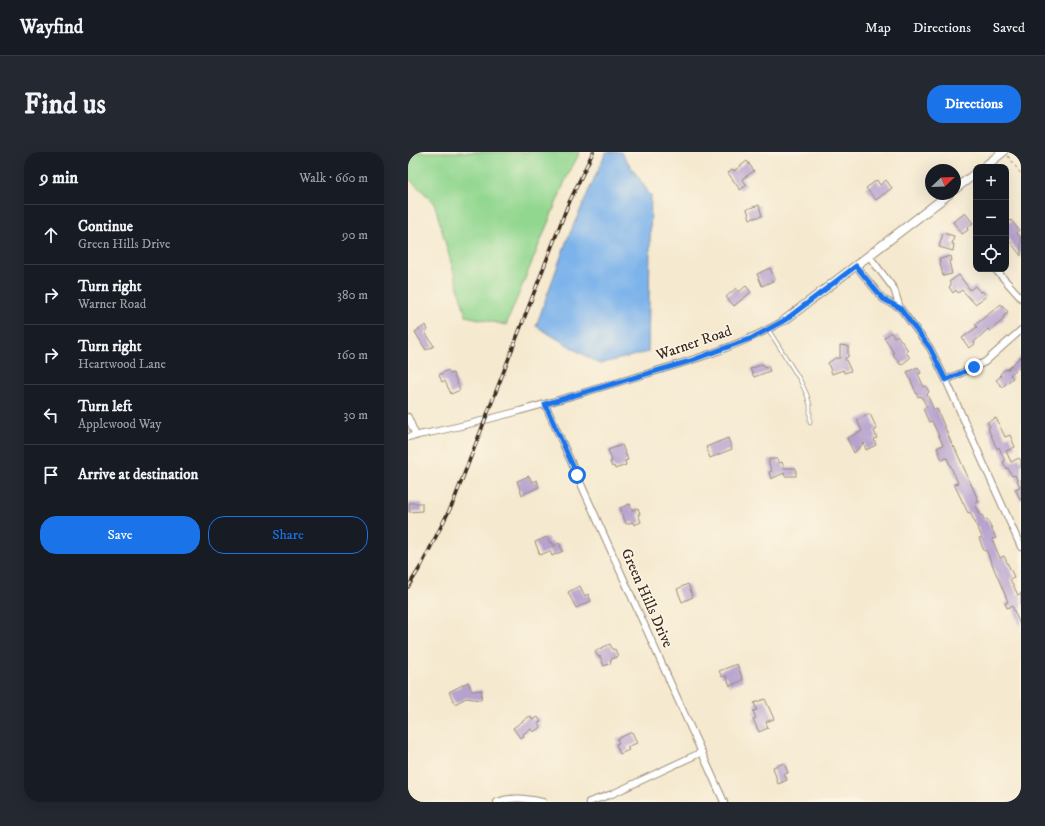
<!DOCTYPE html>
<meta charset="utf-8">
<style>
body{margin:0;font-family:"IM FELL DW Pica",serif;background:#242831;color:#f1f3f6}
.controls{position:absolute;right:12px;top:12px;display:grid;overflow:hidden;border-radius:8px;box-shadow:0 4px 16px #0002}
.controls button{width:36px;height:36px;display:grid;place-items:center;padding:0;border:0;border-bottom:1px solid #363941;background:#171b24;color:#f1f3f6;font:20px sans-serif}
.compass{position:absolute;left:517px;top:12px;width:36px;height:36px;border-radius:50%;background:#171b24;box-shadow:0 4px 16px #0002;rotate:67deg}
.stop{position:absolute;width:12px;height:12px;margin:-9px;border:3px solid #1a73e8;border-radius:50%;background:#fff}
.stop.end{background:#1a73e8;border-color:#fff;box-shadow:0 1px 4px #0008}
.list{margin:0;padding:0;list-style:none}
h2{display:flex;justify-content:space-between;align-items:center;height:52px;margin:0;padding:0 16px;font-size:17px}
h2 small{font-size:13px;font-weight:400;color:#9ea1a6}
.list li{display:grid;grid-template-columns:26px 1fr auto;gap:12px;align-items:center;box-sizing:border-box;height:60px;padding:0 16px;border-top:1px solid #363941}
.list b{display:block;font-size:15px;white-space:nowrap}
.list p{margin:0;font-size:13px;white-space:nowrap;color:#9ea1a6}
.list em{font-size:13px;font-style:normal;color:#9ea1a6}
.actions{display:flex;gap:8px;padding:12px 16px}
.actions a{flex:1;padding:9px 0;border:1px solid #1a73e8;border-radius:16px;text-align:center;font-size:14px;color:#1a73e8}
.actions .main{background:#1a73e8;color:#fff}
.icon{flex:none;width:22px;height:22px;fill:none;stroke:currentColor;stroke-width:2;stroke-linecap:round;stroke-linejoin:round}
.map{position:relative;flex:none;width:613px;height:650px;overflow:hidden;border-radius:16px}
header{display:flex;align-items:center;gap:24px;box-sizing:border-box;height:56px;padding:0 20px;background:#171b24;border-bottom:1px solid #363941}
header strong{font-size:19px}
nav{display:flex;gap:22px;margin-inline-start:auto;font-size:14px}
.intro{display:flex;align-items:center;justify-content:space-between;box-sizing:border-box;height:96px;padding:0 24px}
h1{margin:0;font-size:28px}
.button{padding:10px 18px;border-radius:16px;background:#1a73e8;color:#fff;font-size:14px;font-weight:700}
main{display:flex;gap:24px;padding:0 24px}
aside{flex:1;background:#171b24;border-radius:16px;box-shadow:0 4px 16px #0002}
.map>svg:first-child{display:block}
</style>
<header>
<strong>Wayfind</strong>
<nav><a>Map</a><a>Directions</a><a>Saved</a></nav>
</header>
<div class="intro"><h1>Find us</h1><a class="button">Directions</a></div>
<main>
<aside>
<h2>9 min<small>Walk · 660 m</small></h2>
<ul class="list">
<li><svg class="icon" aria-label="ahead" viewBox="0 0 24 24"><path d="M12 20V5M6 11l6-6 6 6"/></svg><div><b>Continue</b><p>Green Hills Drive</p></div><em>90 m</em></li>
<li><svg class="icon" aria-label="right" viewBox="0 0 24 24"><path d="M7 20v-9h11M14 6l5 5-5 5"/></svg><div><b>Turn right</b><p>Warner Road</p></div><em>380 m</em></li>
<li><svg class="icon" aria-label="right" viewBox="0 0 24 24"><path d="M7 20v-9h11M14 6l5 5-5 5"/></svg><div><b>Turn right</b><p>Heartwood Lane</p></div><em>160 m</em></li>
<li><svg class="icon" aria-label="left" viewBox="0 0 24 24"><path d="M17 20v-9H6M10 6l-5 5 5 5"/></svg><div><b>Turn left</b><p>Applewood Way</p></div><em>30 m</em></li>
<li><svg class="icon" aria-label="arrive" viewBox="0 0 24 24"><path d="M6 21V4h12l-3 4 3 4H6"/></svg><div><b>Arrive at destination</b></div></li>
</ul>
<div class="actions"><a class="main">Save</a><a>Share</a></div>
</aside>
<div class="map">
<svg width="613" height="650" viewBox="0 0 613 650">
<rect width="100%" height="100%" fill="#fcf5e5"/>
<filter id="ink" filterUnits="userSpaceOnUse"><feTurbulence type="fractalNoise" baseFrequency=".025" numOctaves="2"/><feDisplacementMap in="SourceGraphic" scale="8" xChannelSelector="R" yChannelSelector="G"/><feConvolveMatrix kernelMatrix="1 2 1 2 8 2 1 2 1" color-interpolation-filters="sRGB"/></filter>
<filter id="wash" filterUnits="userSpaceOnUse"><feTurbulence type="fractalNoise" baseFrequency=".012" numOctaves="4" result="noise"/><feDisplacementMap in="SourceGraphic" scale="16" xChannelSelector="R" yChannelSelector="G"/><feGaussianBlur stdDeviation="0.9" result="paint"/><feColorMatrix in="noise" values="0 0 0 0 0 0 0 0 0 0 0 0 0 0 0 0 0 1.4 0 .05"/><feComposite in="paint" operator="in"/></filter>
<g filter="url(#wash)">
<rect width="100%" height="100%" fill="#f5e9cf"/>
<!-- green -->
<path fill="#92d790" stroke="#668057" d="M0 0H172L158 27 98 173 58 164 26 50 0 26Z"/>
<!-- water -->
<path fill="#7db3eb" stroke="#5c6e84" d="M198 0H213L243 44 240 200 191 212 128 174 159 88Z"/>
<g id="blocks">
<!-- building -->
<path fill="#b6a2ce" d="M339 9 346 19 334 27 339 33 332 38 320 21 325 17 326 19Z
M469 28 472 33 478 28 484 36 468 48 458 36Z
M351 53 354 64 342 67 339 57Z
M557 61 565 71 559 76 560 78 554 82 545 70Z
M603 68 611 78 609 81 613 86V104L598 84V73Z
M535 81 546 84 544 92H546L545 99 531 95Z
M543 104 544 109H541L544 122 535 124 531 107Z
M362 116 367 128 354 134 349 122Z
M551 123 562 138 567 134 573 141 574 139 579 144 567 152 554 138 550 141 548 138 545 141 541 135 543 133 541 130Z
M338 134 343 140 326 154 318 145 328 136 331 140Z
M593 152 600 160 595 165 596 167 582 179 580 177 566 190 567 192 561 196 554 186 569 175 567 173Z
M18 173 20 178 17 180 26 194 18 198 7 180Z
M483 180 486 185 489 183 500 198 498 200 502 206 493 213 485 202 486 201 476 186Z
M432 193 440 194V205L437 206 443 219 436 221 435 218 424 222 420 211 427 206H432Z
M613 204V219L610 216 602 223 605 226 594 235 588 228 593 224 592 222 598 217 599 218Z
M355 212 357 216 360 214 362 219 346 225 342 217Z
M510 215 513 221 510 222 516 235 518 234 521 240 519 242 521 247 526 258 529 257 545 295 546 294 571 350 567 352 573 364 574 363 576 368 579 367 588 386 584 387 592 406 596 404 606 425 602 427 610 443 613 441V475L604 454 599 456 597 451 600 450 596 440 578 398 576 399 571 386 574 385 562 360 560 361 546 332 550 331 539 306 534 308 529 296 535 293 524 269 521 270 515 257 519 255 513 244 510 245 499 220Z
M40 218 42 222 45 221 52 238 43 242 37 229 34 230 31 223Z
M462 262 469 277 466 279 469 286 466 287 468 293 458 298 456 291 446 301 439 286 454 279 449 268Z
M588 266 597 285 602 283 607 295 598 299 603 310 611 306 613 309V349L607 337 612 335 607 323 604 324 600 316 599 317 595 310 597 309 591 295 589 297 580 276 582 275 579 270Z
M320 286 324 297 302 306 298 295Z
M214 293 220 308 217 309 218 313 207 317 206 314 204 315 202 310 204 309 200 298Z
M361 307H369L371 311 374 310 376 316H388V324H377L376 321 363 327 361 320 364 319 361 312Z
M121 324 124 330 129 328 131 335 114 343 109 329Z
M1 351H14V359L1 360Z
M222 352 224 358 230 356 232 362H230L233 370 226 373 225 370 218 372 212 356Z
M139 385 142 391 144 390 146 394 151 391 155 399 144 404 142 399 132 403 127 390Z
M280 432 285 445 274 450 269 437Z
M172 434 177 444 180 442 183 449 168 456 160 440Z
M202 492 205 498 207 497 210 504 202 508 203 511 196 514 192 504 190 505 187 499Z
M329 512 335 528 322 534 318 524 314 525 311 519Z
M60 530 64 539 74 538 73 548 58 546 47 552 41 540Z
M357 547 366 567 358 570 360 576 351 580 345 567 348 566 345 559 349 558 346 551Z
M122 564 125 568 130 565 133 570 130 571 133 575 125 580 123 577 115 582 116 584 112 586 105 576Z
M224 580 229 591 219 595 221 598 212 602 208 592 211 591 209 587Z
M376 611 380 621 376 622 379 628 370 632 365 615Z"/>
</g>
</g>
<g filter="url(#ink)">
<use href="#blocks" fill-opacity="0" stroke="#988a76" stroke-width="1"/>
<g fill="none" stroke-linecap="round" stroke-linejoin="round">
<defs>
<path id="service" d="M360 177 392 228 399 243 402 253V271"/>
<path id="minor" d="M461 104 486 137 492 156 522 196 538 228 613 395
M448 114 475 147 492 156
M587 117 613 146
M538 228 577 210 613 178
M137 252 316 650
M0 265 8 284
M0 285C71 272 141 251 211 230 268 213 326 198 377 168
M89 650C105 644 119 647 135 650
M181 650 204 642 294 600"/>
<path id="tertiary" d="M576 15 595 0
M547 37 568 21
M377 168 541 42"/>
</defs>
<!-- service casing -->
<use href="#service" stroke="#988a76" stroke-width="4.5"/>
<!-- minor casing -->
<use href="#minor" stroke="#988a76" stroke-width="8"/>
<!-- tertiary casing -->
<use href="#tertiary" stroke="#988a76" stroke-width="10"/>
<!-- path -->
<path stroke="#988a76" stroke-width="1" stroke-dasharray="3 3" stroke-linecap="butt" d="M600 4 613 22"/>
<!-- service -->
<use href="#service" stroke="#fff" stroke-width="3"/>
<!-- minor -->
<use href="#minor" stroke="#fff" stroke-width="6"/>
<!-- tertiary -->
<use href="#tertiary" stroke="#fff" stroke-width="8"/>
<defs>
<path id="rail" d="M0 435 13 414 45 351 159 55 185 0"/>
</defs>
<!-- rail casing -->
<use href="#rail" stroke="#3b2a1e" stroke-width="3.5"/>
<!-- rail -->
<use href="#rail" stroke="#fcf5e5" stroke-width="2" stroke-dasharray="6" stroke-linecap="butt"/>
</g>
</g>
<g fill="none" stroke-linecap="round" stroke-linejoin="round" filter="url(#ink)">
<!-- route -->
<path stroke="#1a73e8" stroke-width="5" d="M169 323 137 252 282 209 344 186 377 168 448 114 475 147 492 156 522 196 538 228 566 215"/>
</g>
<g text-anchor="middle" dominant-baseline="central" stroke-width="3" stroke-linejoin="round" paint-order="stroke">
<!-- street labels -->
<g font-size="15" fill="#3b2a1e" stroke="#fcf5e5">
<text transform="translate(286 191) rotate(-19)">Warner Road</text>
<text transform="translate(239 446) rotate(66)">Green Hills Drive</text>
</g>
</g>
</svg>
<div class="controls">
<button>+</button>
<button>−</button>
<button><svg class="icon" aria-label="locate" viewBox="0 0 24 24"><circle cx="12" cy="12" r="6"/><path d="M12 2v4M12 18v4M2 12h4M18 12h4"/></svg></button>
</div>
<svg class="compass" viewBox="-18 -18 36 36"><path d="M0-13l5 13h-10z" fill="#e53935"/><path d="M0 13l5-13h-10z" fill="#9ea1a6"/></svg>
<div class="stop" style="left:169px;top:323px"></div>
<div class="stop end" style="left:566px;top:215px"></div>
</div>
</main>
